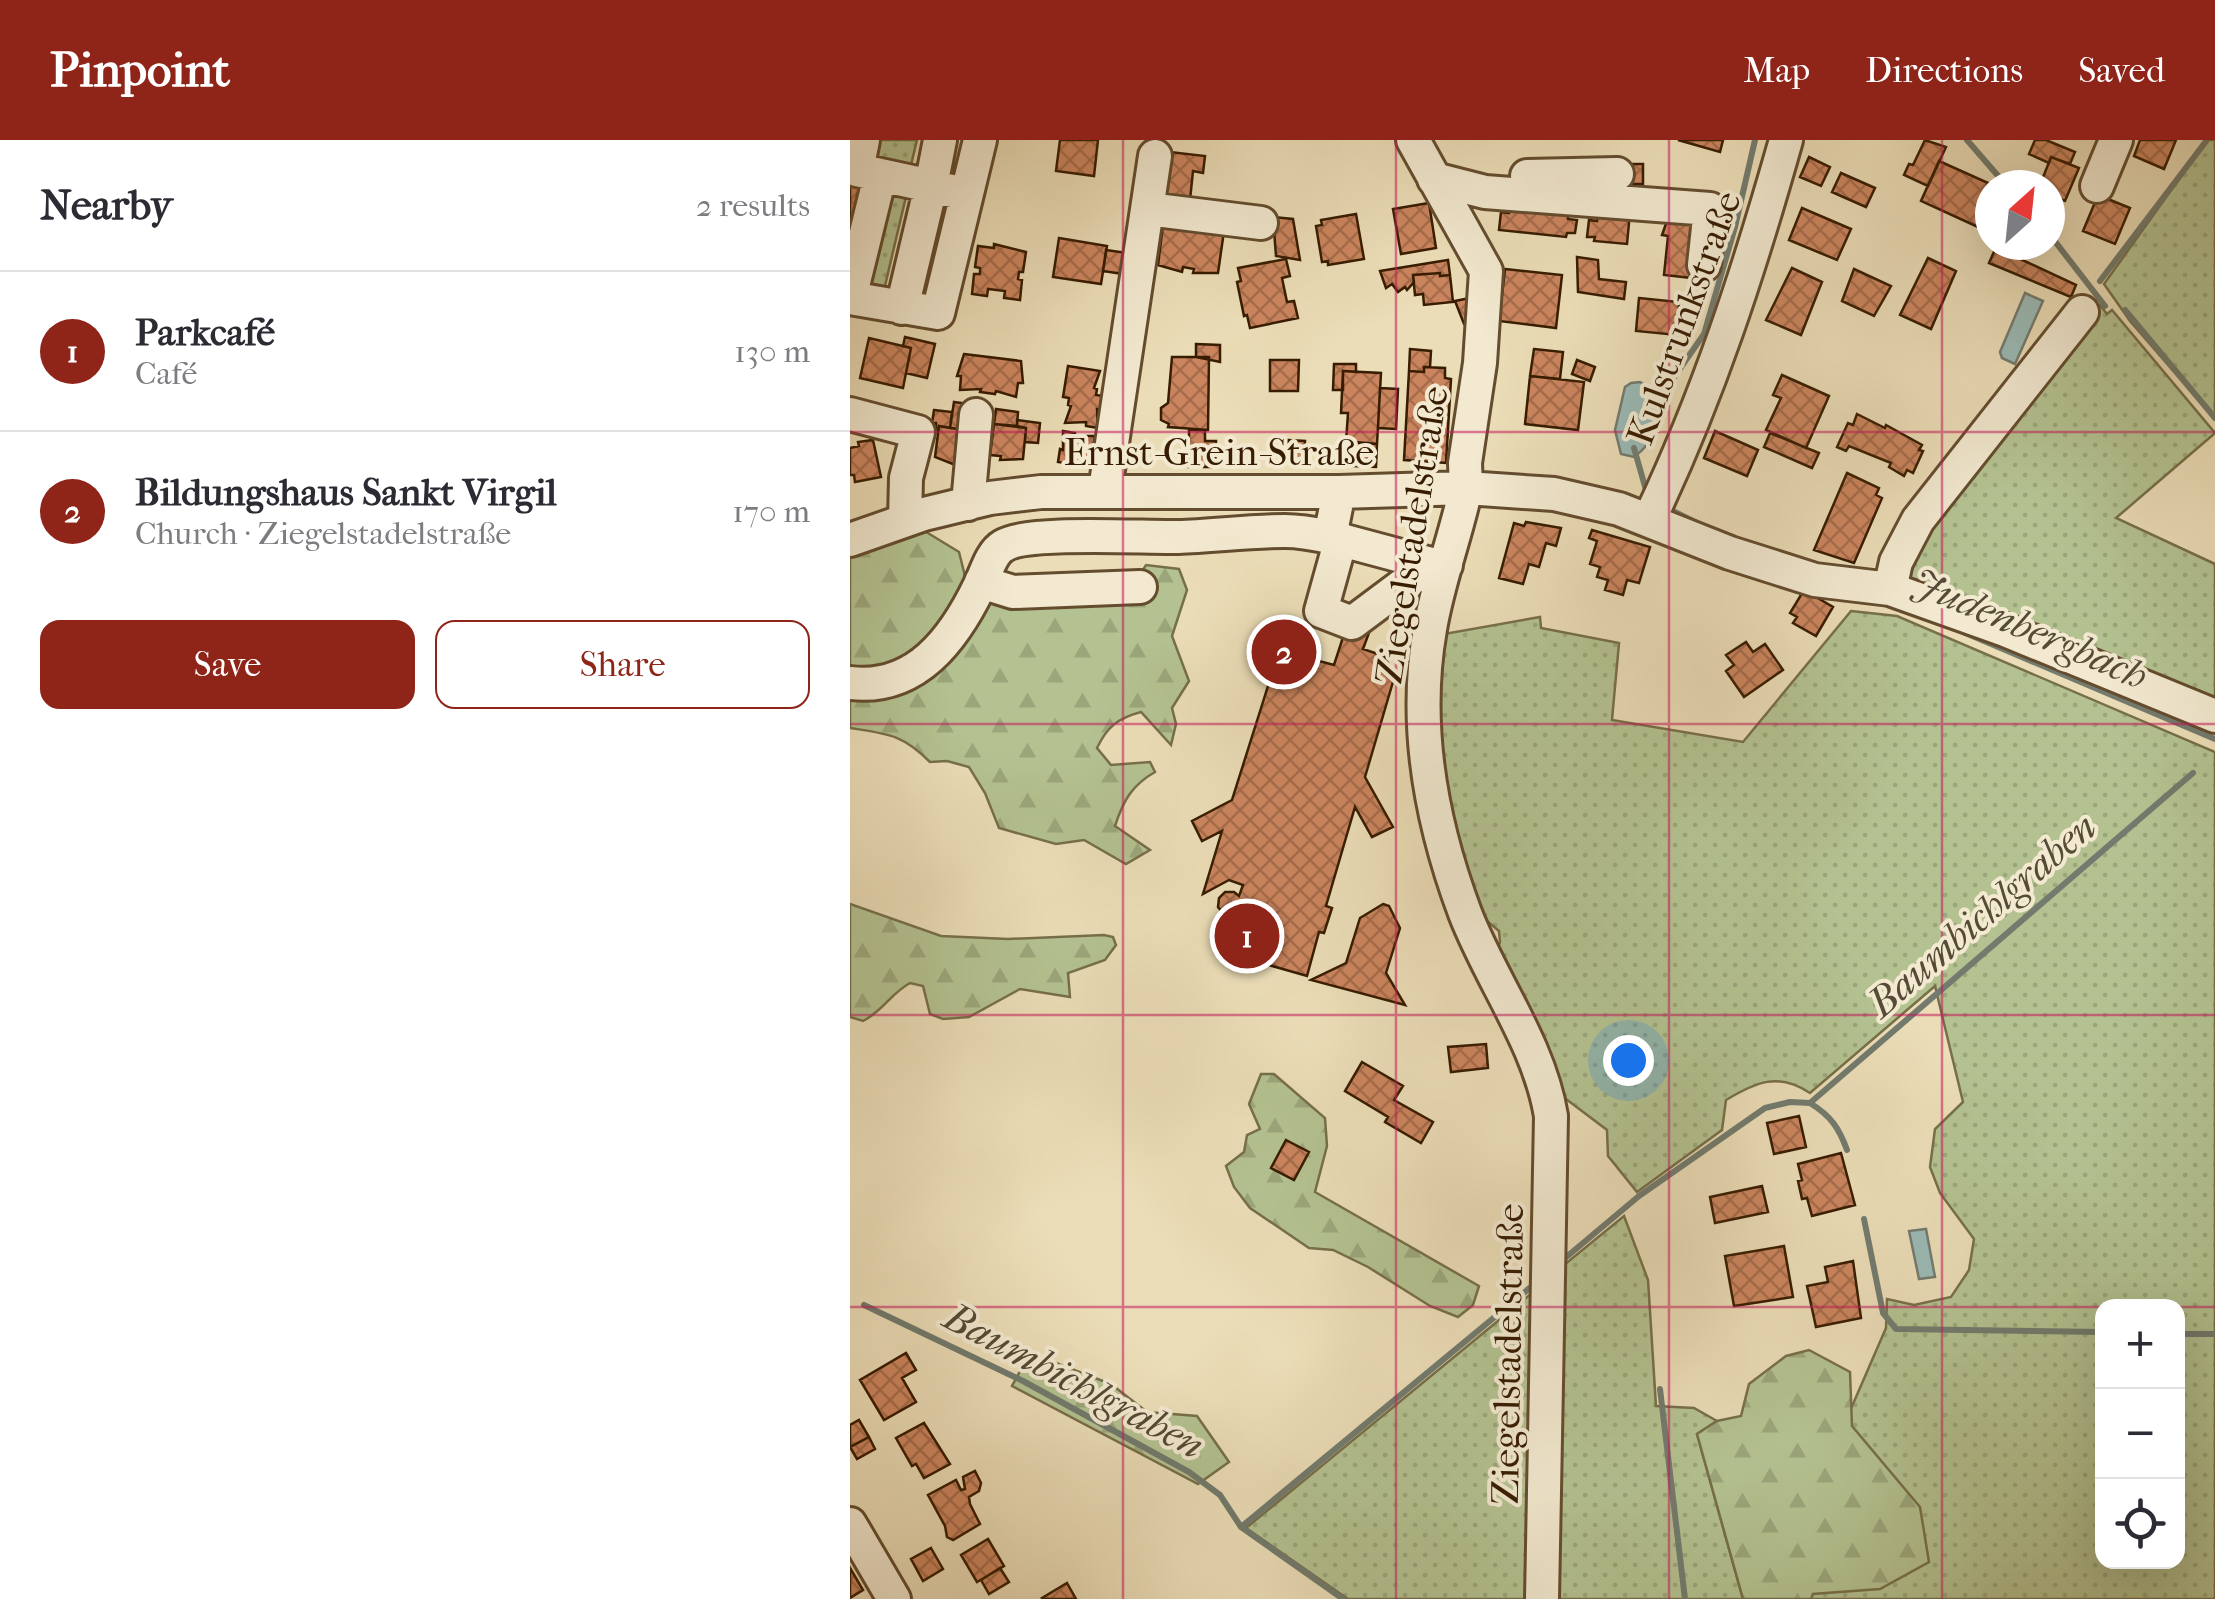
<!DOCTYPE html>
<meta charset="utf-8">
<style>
body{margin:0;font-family:"IM FELL French Canon",serif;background:#f2f2f3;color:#2b2b33}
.controls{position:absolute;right:30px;bottom:30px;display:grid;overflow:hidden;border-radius:20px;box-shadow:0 10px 40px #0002}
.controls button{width:90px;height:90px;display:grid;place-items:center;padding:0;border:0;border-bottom:2px solid #e1e1e2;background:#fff;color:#2b2b33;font:50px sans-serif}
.compass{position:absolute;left:1125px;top:30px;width:90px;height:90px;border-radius:50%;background:#fff;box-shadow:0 10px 40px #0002;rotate:27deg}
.you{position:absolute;left:778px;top:920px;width:35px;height:35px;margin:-25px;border:8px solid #fff;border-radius:50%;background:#1a73e8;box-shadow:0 0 0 15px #1a73e833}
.badge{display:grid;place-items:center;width:65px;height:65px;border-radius:50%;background:#8f2418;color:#fff;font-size:32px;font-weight:700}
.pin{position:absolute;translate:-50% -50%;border:5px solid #fff;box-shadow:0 2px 10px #0006}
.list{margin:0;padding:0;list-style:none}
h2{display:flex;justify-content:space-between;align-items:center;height:130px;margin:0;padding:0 40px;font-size:42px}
h2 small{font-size:32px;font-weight:400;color:#7c7c81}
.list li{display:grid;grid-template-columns:65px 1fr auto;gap:30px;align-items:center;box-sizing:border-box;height:160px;padding:0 40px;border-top:2px solid #e1e1e2}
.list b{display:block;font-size:38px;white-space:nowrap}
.list p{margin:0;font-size:32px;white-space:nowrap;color:#7c7c81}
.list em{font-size:32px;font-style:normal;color:#7c7c81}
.actions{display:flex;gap:20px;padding:30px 40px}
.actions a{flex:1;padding:22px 0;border:2px solid #8f2418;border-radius:20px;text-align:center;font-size:35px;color:#8f2418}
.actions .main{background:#8f2418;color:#fff}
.icon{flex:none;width:55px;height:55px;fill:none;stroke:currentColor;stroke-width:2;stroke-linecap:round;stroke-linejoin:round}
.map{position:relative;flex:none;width:1365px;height:1459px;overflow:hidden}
header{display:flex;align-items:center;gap:60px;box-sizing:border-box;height:140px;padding:0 50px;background:#8f2418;color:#fff}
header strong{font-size:48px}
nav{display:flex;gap:55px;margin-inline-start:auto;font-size:35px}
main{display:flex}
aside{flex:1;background:#fff}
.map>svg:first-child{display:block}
</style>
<header>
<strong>Pinpoint</strong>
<nav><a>Map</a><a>Directions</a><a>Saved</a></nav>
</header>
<main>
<aside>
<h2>Nearby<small>2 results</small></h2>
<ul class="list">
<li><span class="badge">1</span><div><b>Parkcafé</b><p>Café</p></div><em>130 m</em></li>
<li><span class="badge">2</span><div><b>Bildungshaus Sankt Virgil</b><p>Church · Ziegelstadelstraße</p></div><em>170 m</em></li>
</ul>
<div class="actions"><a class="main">Save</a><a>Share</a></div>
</aside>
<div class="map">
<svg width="1365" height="1459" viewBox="0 0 1365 1459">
<defs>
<pattern id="grass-dots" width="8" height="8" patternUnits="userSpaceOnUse" patternTransform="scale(2.5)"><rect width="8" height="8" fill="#b4c291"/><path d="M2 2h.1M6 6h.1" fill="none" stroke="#9ba67b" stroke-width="1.8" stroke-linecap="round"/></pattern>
<pattern id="forest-firs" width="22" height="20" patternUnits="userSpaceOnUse" patternTransform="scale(2.5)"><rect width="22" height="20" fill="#b4c291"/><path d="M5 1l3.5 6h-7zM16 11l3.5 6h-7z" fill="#9ba67b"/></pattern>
<pattern id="building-cross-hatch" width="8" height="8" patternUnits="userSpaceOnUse" patternTransform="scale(2.5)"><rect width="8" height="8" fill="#cb855e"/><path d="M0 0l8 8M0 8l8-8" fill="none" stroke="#a66c4b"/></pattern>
</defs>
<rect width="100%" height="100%" fill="#ebddb7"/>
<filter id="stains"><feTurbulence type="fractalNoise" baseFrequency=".002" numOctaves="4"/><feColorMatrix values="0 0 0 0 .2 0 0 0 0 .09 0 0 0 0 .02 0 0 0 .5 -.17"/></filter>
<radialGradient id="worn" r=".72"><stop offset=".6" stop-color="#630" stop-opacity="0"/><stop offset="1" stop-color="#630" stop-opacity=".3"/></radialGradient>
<!-- grass -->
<path fill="url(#grass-dots)" stroke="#766f49" stroke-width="2.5" fill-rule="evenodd" d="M24 0H67L60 29 20 20Z
M1357 0H1365V279L1280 181 1254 144Z
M58 48 34 150 19 148 39 54Z
M1250 165 1257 174 1262 170 1365 293 1266 378 1365 424V560L1081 446 1056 441 1062 398 1205 213Z
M1001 471 1047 476 1365 612V1459H952L990 1294 1036 1188 1037 1159 1064 1165 1101 1157 1119 1130 1124 1099 1090 1053 1080 1027 1085 989 1113 962 1085 846 960 953C928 932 906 942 876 960L872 990 787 1052 758 1016 757 990 704 950 643 820 650 802 649 791 619 766 595 705 587 559 594 494 690 477 691 488 769 503 762 580 893 602ZM1252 1166H1328V1422H1252Z
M774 1076 798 1140 806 1266 844 1268 867 1281 847 1294 893 1459H707L714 1125Z
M693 1144 686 1459H498L396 1388Z"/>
<!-- forest -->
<path fill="url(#forest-firs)" stroke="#766f49" stroke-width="2.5" d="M68 387 109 412 116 440 287 439 296 425 329 429 337 450 322 496 339 541 322 568 326 584 321 605 291 572C268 578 257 587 247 608L261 625 300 622 305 632C282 645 273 661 265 686L300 710 276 724 234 700 206 704 149 688 135 653 119 627 97 621 80 622C52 594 38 594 0 588V388Z
M0 764 91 796 158 799 254 795 263 797 266 805 255 820 218 833 220 857 170 849 119 877 93 879 80 874 73 846 60 843C40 854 33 871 13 881L0 877Z
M411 934H424L475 978 477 1006 465 1052 629 1146 623 1165 608 1177 580 1166 518 1127 483 1110 459 1108 400 1068 384 1047 376 1026 394 1012 397 995 410 989 399 964Z
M959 1210 1000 1232 1002 1286 1070 1367 1079 1422 1030 1449 963 1454 961 1459H893L847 1294 867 1281 891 1276 899 1244 936 1216Z
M180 1213 261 1244 297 1272 347 1276 379 1322 348 1344 162 1246Z"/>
<!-- water -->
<path fill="#9abab6" stroke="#727b6e" stroke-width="2.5" d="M1175 153 1193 161 1165 224 1152 218 1150 212Z
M790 242 809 253C811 281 807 300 784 317L771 314 765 290 775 247 781 243Z
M1076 1089 1085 1137 1069 1139 1059 1091Z"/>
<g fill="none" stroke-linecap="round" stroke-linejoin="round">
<!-- stream -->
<path stroke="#727b6e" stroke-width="6" d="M1117 0 1156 45
M1200 95 1255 166
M1250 141 1357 0
M1275 170 1365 278
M803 258 820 243 854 194 885 87 905 0
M784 308 796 350
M817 368 847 383
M1113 492 1365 599
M960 963C981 976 989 988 997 1010
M1014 1079 1033 1173 1046 1189 1252 1192
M714 1119 789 1056 915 968 940 962 960 963 1343 633
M14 1165 173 1241 339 1332 370 1355 391 1387 493 1459
M1328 1194H1365
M810 1249 835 1459
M391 1387 687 1142"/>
</g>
<!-- building -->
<path fill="url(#building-cross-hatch)" stroke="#371c01" stroke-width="2.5" d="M210 0H248L244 36 206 31Z
M828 0H873L870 12Z
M1075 0 1096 7 1078 46 1054 35 1059 24 1063 25Z
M1185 0H1196L1225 12 1220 24 1201 17 1199 23 1179 14Z
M1290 0H1326L1314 29 1284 16Z
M311 11 355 16 353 33 343 31 340 60 306 55Z
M959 17 980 27 971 46 950 37Z
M1201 17 1229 28 1215 61 1200 55V45H1190Z
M1089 21 1138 43 1136 48 1140 50V60L1128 87 1071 61Z
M775 24H793V44H775Z
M991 33 1025 48 1016 67 982 52Z
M0 43 21 48 0 141Z
M1248 55 1280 68 1265 104 1233 91Z
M661 62 719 68 718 79 727 80 725 93H717L716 97 649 90 651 72 659 73Z
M579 63 586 108 551 114 543 69Z
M748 68 780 72 777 104 744 101 745 97H737L739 80 747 81Z
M952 68 1001 89 987 120 939 100Z
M506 74 514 119 478 125V121L472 122 466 86 472 85 471 80Z
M819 75 847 78 842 138 814 135 818 96 812 95Z
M314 77 375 84 368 133H343L344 129 333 127 332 132 308 125Z
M423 77 443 79 450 120 426 116Z
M209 98 257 106 251 144 203 137Z
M144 104 176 112 173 132H169L168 139 172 140 170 160 154 158 155 151 138 149 137 156 122 154 124 134H130V128L125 127 128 106 144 108Z
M1147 105H1171L1166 117 1226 145 1221 157 1139 123Z
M256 110 277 113 273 134 253 131Z
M727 117 748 120 749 139 776 142 774 159 728 152Z
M1078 118 1106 131 1081 189 1050 175Z
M436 119 440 136 432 138 437 162 444 161 448 178 400 188 397 175 394 176 387 142 391 141 388 128Z
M598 120 600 135 590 136V133L563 135 564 142 557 150 555 147 548 152 542 144 536 148 530 131Z
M942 128 972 142 951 195 916 180Z
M655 129 712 135 706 188 649 181Z
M1004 129 1041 146 1024 176 992 161Z
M590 133V136L600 135 603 162 574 165 573 154 565 155 563 135Z
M620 158 623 183 614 184 605 161Z
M789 158 829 162 827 195 786 191Z
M55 197 85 204 77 238 56 233 61 208 53 206Z
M19 198 61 208 53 248 10 238Z
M346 204 370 205V222L346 217Z
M560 209 581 211 580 227H574V232L559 231Z
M684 209 713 212 710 239 680 236Z
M114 214 171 221 173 243H168L166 257 146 251 145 254 130 252 131 249 110 250 111 236H107Z
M322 217H359L358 290 318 287 319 284 311 280V268L318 263Z
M420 220H449L448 251H420Z
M727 220 745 227 740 241 722 234Z
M484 224H506V232L493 231V250H483Z
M218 226 250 231 244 248 247 249 246 255 253 256 251 270 247 269 248 288 236 286V282L215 283 221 266 218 265 219 258 213 257Z
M574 227 595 228V238L601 239 596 323 554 320 559 231 574 232Z
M493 231 531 233 527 304 496 302 498 273H491Z
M932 235 979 256 956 308 916 290 931 258 923 255Z
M680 236 734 242 728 290 675 284Z
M530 248 548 249 546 289 528 288Z
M104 262 127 265 124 291 100 288Z
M146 269 168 272 167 286 144 284Z
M84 270 102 272 100 288 89 286 88 292 86 291V283H82Z
M1007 274 1035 288 1036 285 1072 305 1069 310 1073 311 1063 333 1057 330 1054 336 1039 327 1041 323 999 306 996 311 987 307 998 283 1003 285Z
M167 280 190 283 188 303 175 302 176 288 167 286Z
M144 284 176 288 173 319 150 320 151 316 140 315Z
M89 286 120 291 105 325 85 317Z
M339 290H355V301H366L365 327H339Z
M213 291 225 293V296H245L243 308 239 307V313L243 314 241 327 208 322 210 309 213 310Z
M865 291 908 310 897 336 854 318Z
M920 293 969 313 962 328 914 307Z
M23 300 31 337 5 342 4 335H0V308L9 306 8 302Z
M438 300 455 301 454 321H437Z
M505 302 527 304 526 327 504 326Z
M997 333 1029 348 1026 355 1032 358 1004 423 964 410Z
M676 382 711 388 706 406 696 403 689 427 679 424 673 444 649 438 664 383 674 386Z
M742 390 800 407 789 443 777 440 773 455 755 450 758 440 747 437 750 427 740 424 747 401 739 398Z
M954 450 983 467 966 496 943 483 947 477 940 473Z
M440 489 457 497 450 516 484 525 494 494 520 490 513 509 534 516 545 535 515 637 543 687 522 697 505 667 476 766 482 768 474 793 469 792 457 836 384 815 395 772 373 773 368 767 369 758 375 752H384L389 756 393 745 379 740 353 754 372 691 352 701 342 681 382 660 424 527 417 514 418 503 426 493Z
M896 502 903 512 915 504 933 530 894 557 876 531 884 525 876 515Z
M533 764 539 766 550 788 536 833 555 865 461 840 496 823 510 778Z
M636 904 638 928 601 932 598 907Z
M512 922 553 946 544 960 583 982 571 1003 535 982 538 977 495 951Z
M949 976 956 1007 924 1014 917 983Z
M436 1000 459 1012 444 1040 421 1028Z
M991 1013 1005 1065 962 1076 957 1058 952 1059 948 1041 952 1040 948 1024Z
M912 1046 918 1072 865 1083 860 1057Z
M934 1106 943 1157 884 1166 875 1116Z
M1003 1121 1011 1178 966 1187 957 1146 978 1142 975 1127Z
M56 1213 66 1230 52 1238 66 1262 34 1280 10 1240Z
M9 1280 19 1297 0 1307V1285Z
M74 1283 100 1324 74 1338 66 1324 62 1326 46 1298Z
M19 1297 25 1309 7 1319 0 1307Z
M125 1331 131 1343 129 1351 119 1357 120 1364 130 1384 103 1400 97 1397 95 1386 78 1355 106 1340 111 1350 115 1349 113 1337Z
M138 1399 154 1426 127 1442 111 1415Z
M81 1408 93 1429 73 1441 61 1419Z
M0 1428 13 1450 0 1458Z
M150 1428 159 1442 139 1454 131 1440Z
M217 1443 226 1459H193L192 1458Z"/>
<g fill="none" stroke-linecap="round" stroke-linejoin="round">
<defs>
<path id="minor" d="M13 0 7 30 81 46 90 0
M563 0 636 131 630 223 615 323 616 348C606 395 588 441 580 489 563 585 581 682 615 773 641 841 689 903 701 976L692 1459
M677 36 767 34
M584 39 635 52 860 69 854 125
M1247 46 1266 0
M298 69 411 83
M4 142 30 36
M0 158 88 173 130 0
M52 168 81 46 115 54
M0 274 68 292 56 338 55 380
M255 350 305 16
M118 364 126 275
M799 380C858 257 899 131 936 0
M480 397 581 424 596 425
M491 399 471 471 502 483 581 424
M0 400 74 374 140 358 191 352H489L616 348 704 354 769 369 880 413 965 440 1040 449 1155 490 1365 576
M131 442 163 452 290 447
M1040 449 1046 422 1068 380 1232 172
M0 543C66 551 104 499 130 445 136 433 141 413 153 406 176 390 295 398 328 397 363 396 399 391 435 391 450 391 466 394 480 397L489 352
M0 1384 44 1459"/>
</defs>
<!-- minor casing -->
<use href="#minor" stroke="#644c2e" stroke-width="38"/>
<!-- minor -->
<use href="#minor" stroke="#f2e9d0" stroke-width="32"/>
</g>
<!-- grid -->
<path fill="none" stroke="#c2185b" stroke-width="2.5" stroke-opacity="0.55" d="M273 0V1459M546 0V1459M819 0V1459M1092 0V1459M0 292H1365M0 584H1365M0 875H1365M0 1167H1252M1328 1167H1365"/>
<g text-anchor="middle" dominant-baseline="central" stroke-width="8" stroke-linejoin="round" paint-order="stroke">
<!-- street labels -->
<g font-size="38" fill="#371c01" stroke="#f2e9d0">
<text transform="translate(834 178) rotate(-70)">Kulstrunkstraße</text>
<text x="369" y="312">Ernst-Grein-Straße</text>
<text transform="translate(562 395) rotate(-81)">Ziegelstadelstraße</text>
<text transform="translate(658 1214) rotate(-89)">Ziegelstadelstraße</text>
</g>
<!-- water labels -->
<g font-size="40" font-style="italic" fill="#554b37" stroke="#f2e9d0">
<text transform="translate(1180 489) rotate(23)">Judenbergbach</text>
<text transform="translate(1132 775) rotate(-41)">Baumbichlgraben</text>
<text transform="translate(224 1241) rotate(28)">Baumbichlgraben</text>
</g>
</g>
<rect width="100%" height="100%" filter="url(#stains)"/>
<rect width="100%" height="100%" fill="url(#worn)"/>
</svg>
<div class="controls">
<button>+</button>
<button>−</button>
<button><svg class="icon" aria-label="locate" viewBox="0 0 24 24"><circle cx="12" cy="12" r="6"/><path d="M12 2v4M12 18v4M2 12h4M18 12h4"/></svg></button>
</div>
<svg class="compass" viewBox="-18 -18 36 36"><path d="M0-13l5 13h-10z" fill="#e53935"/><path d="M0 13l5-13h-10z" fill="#7c7c81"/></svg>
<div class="you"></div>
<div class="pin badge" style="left:397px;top:796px">1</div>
<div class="pin badge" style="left:434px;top:512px">2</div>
</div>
</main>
